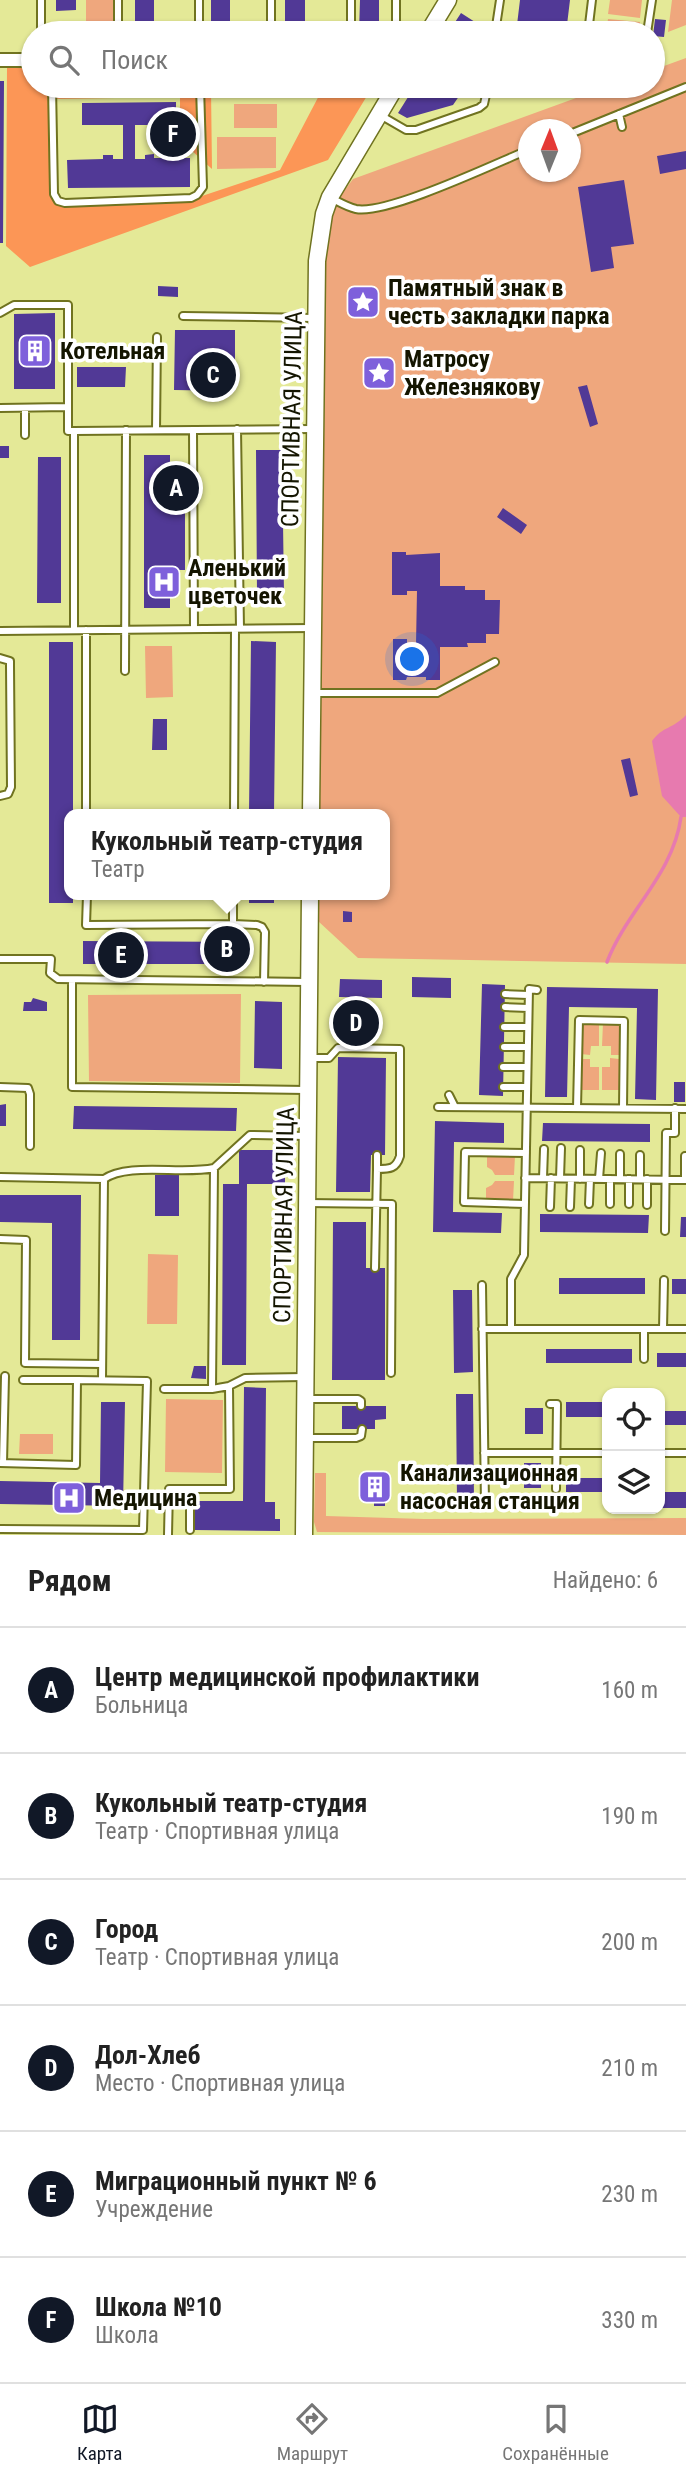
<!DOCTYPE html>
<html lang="ru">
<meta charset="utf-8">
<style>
body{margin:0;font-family:"Roboto Condensed",sans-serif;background:#f6f6f6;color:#222}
.controls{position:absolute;right:21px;bottom:21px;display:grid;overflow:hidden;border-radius:14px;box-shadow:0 2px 5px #0004}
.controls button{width:63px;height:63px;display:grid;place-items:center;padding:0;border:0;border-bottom:2px solid #e0e0e0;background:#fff;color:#222;font:35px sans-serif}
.compass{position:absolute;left:518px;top:119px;width:63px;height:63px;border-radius:50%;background:#fff;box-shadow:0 2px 5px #0004;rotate:1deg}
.you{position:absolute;left:413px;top:660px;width:24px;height:24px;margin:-18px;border:5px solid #fff;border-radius:50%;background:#1a73e8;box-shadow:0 0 0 10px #1a73e833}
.badge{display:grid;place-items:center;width:46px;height:46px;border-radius:50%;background:#111827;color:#fff;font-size:23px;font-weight:700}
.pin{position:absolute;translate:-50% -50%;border:4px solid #fff;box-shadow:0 2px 7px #0006}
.popup{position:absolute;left:64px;top:809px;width:326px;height:91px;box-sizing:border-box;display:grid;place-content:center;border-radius:14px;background:#fff;filter:drop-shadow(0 2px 5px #0005);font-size:23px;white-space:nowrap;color:#767676}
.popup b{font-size:26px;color:#222}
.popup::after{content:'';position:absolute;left:50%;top:100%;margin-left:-14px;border:14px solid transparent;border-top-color:#fff}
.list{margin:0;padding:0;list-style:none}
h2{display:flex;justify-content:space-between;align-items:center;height:91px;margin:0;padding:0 28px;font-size:30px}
h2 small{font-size:23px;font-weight:400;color:#767676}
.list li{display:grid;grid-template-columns:46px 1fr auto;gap:21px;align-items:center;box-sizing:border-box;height:126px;padding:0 28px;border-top:2px solid #e0e0e0}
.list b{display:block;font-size:26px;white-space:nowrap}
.list p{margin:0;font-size:23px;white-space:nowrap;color:#767676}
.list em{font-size:23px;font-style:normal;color:#767676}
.icon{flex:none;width:38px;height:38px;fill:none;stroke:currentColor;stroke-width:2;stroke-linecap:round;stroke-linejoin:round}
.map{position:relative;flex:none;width:686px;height:1535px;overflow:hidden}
.search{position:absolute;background:#fff;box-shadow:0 2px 5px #0004;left:21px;right:21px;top:21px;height:77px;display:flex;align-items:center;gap:18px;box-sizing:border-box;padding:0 24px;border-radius:38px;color:#767676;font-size:26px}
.sheet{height:847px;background:#fff}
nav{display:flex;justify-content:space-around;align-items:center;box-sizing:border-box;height:98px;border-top:2px solid #e0e0e0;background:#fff;font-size:19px;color:#767676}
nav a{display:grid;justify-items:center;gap:4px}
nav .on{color:#111827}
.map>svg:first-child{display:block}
</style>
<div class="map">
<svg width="686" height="1535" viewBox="0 0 686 1535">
<rect width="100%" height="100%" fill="#e4e997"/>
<!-- green -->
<path fill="#efa77d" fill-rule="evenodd" d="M86 0H113V33H86Z
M610 0H642L640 18 608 14Z
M672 0H686V25L668 32Z
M608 19 640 22 639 33H606Z
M686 58V964L358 958 318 921V895H384V814H319L323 265 329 211 353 179 609 86H653V70ZM528 130H570V172H528Z
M234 104H277V128H234Z
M276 137V168L217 169V137Z
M145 646H172L173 697 146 698Z
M241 994 240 1083 89 1081 88 995Z
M581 1023 599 1024V1046H591L590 1055 581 1054Z
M603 1023 620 1024V1055H611V1046H602Z
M610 1058 619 1059V1090H602V1067H610Z
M581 1059H590V1067H599V1090H581Z
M487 1156H515L514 1175H495L492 1170 487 1167Z
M495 1181H514L513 1201H486V1188L492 1185Z
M148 1254 178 1255 177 1324H147Z
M166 1399 223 1400 222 1473 165 1472Z
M20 1434H53V1454H19Z
M315 1473H326V1516L424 1519 686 1518V1535L317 1532 314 1522Z"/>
<!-- forest -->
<path fill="#fc9656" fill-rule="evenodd" d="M7 68H33V86H373L328 160 30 267 6 246ZM323 88 280 170 187 201 62 207 55 203 51 195 50 99 180 97V129L165 131 164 148 191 150 212 169 211 89Z"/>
<!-- water -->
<path fill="#e77aaf" d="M686 715V817H681L662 796 652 741C663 726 673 729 686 715Z"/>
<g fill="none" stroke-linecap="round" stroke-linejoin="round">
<!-- stream -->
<path stroke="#e77aaf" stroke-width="3.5" d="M607 962C627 910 673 875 681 817"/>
</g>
<!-- building -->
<path fill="#513996" d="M56 0H76V10L56 11Z
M135 0H154V33H135Z
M211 0H230V33H211Z
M285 0H305V33H285Z
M360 0H379V33H359Z
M520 0H570L566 33H516Z
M461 13 475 22 468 33H448Z
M655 19 666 20 664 37 653 36Z
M0 81H4L3 243H0Z
M415 86H466L453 105 407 118 398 113Z
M176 102V125H135V159H145V155L154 154V158H190V187L68 188 67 160 103 159V155H113V159H123V125H82V103Z
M686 151V169L660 174 657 156Z
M624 180 634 244 611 247 614 268 591 272 578 187Z
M158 286 178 287V297L158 296Z
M55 313V389H14V314Z
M175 330H235V391L174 390Z
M77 367H126L125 387H77Z
M587 385 598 424 590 427 578 387Z
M0 446H9V458H0Z
M256 450H282L284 594H257Z
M144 455H170V477H185V570H170V608H144Z
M38 457H61V603H37Z
M503 508 527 525 521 534 497 517Z
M392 552H406V555L440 553V586H465V590H485V600H500L499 634H486V643H467L468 647H440V680H426V677H407L406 680H393V639H407V643L416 644 417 591H407V595H392Z
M251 641 276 642 274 814H249Z
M49 642H73V814H70V895H73V903H49Z
M153 719H167V750H152Z
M630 758 638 795 630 797 621 760Z
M249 895H274V903H249Z
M343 911 352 912V922H343Z
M83 941 247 942 246 964H83Z
M412 977 451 978V998L412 997Z
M340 979 382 980V998L339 997Z
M482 984 505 985 503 1096 479 1095Z
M547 987 658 989 656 1100 635 1099 637 1008 569 1007 567 1097H545Z
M33 998 47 1002V1011H23L24 1002H31Z
M255 1001 282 1002V1069L254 1068Z
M336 1007 376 1008 375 1038 336 1037Z
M338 1057 386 1058 385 1155H371L370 1192H336Z
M674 1082H685V1102H674Z
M6 1104V1126H0V1105Z
M74 1106 237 1108 236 1131 73 1129Z
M435 1121 504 1123V1143L454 1142 453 1212 502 1213 501 1233 433 1232Z
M543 1123 650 1124V1142L542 1141Z
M239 1150H285V1184H247L246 1365H222L223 1184H239Z
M155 1175H179V1216H155Z
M0 1195H81L80 1340H52V1223L0 1222Z
M540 1214 649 1215 648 1233 540 1232Z
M681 1217H686V1237H680Z
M333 1222H366V1268H385V1380H332Z
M559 1278H645V1294H559Z
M672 1279H686V1294H672Z
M453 1290H472L473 1372 454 1373Z
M546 1349H632V1363H546Z
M657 1353H686V1367H657Z
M194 1366H206V1379L191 1378Z
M244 1387 266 1388 265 1502H275V1519H280V1531L195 1530V1501H243Z
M456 1394H473L474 1502H457Z
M101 1402H125L123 1506 0 1504V1481L100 1483Z
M566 1402H607V1417H566Z
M342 1406H386V1419L375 1420V1429H342Z
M525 1408H543V1434H525Z
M660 1411H686V1425H660Z
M524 1463H541V1488H524Z
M365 1474H385V1506H374V1500H365Z
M566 1478H607V1492H566Z
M660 1492H686V1508H660Z"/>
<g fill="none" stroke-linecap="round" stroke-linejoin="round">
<defs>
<path id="service" d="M41 0V33
M118 0V33
M199 0V33
M271 0V33
M351 0V33
M396 33V0
M495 33 500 0
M588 33 592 0
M647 33 652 0
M52 86 54 194 58 201 65 203 191 198 197 195 203 187 200 86
M619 114 622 127
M380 115 406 130H416L479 108 484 104 488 86
M570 134 686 87
M331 198C339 202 347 207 356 209 387 215 494 164 528 150
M0 313 14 305H68V407
M183 316 314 318
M0 408 68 407V431H74
M237 429 240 628
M156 430 157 337
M193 430 194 629
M25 435V408
M74 630V431L314 429
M86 630V814
M0 631 313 628
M0 658 10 661V666L11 787 8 794 0 796
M125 671 126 430
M315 693H437L495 662
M234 814 235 629
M87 895 86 925 233 924 257 925 262 927 265 932 264 982
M233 924V895
M0 959H51L50 973 58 979 307 982
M72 980V1087L306 1090
M505 994 528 995
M505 1007 528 1008
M504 1027H528
M504 1047H528
M311 1058H329L338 1048 400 1049V1156C396 1169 390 1169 377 1169L375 1268
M503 1067H527
M0 1087 28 1088 30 1094V1146
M503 1087H527
M449 1095 455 1107
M438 1107 686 1109
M577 1108 579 1020 624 1021 623 1108
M640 1155V1179
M685 1156V1180
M377 1169V1155
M0 1177 104 1179
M525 1178 686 1180
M543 1178 544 1149
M560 1178 561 1148
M580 1179V1150
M599 1179 601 1153
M610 1179V1204
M620 1179V1154
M307 1203 392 1204 391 1373
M525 1204 464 1202 465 1152 526 1153
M589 1204 590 1179
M629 1204V1179
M647 1205V1179
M550 1207 551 1178
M570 1207 571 1179
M665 1231 666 1133H675V1108
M0 1239 26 1240 25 1363 102 1364
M482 1285 485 1505
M482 1329H686
M511 1329V1279L524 1255 529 989 537 990
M663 1329 664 1280
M644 1359V1329
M23 1380H77
M102 1380 104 1179C128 1162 182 1175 214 1168
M229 1386 245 1378 305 1377
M164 1389H212
M307 1399H358L361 1401V1406
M550 1404H557L556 1489
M307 1438H356L361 1436 362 1429
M484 1453H607
M660 1453H686
M0 1463 76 1465 77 1380 147 1381 143 1530 0 1529
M3 1463 5 1376
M190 1530V1489
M168 1535 169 1489H230L229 1386 212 1389 214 1168 250 1135 306 1136"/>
<path id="minor" d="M0 60H33"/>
<path id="tertiary" d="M428 33 448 0
M311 814 317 261 324 214 330 197 396 86
M304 1535 310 895"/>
</defs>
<!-- service casing -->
<use href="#service" stroke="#707320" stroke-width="10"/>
<!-- minor casing -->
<use href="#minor" stroke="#707320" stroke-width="16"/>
<!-- tertiary casing -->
<use href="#tertiary" stroke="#707320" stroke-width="19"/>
<!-- service -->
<use href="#service" stroke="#fff" stroke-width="6"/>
<!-- minor -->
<use href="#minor" stroke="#fff" stroke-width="12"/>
<!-- tertiary -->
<use href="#tertiary" stroke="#fff" stroke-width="16"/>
</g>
<!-- icons -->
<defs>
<symbol id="sight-square" viewBox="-11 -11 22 22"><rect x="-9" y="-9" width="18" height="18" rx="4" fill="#7e60db" stroke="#fff"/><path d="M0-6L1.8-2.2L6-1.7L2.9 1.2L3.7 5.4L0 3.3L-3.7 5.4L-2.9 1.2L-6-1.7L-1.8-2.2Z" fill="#fff"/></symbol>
<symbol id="building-square" viewBox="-11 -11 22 22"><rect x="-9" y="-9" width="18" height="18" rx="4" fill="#7e60db" stroke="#fff"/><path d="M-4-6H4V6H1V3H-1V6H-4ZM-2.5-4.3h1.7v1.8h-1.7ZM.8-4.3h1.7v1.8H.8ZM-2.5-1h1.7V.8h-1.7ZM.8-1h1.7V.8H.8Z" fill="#fff"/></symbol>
<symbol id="hospital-square" viewBox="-11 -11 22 22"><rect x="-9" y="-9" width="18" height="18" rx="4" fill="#7e60db" stroke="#fff"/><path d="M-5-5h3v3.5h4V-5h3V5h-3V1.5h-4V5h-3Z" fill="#fff"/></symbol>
</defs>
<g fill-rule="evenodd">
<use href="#sight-square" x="344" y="283" width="38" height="38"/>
<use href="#building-square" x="16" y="332" width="38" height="38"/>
<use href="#sight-square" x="360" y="354" width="38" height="38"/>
<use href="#hospital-square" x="145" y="563" width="38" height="38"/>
<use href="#building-square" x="356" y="1468" width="38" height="38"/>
<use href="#hospital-square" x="50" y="1479" width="38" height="38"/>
</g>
<g text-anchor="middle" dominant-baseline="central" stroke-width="7" stroke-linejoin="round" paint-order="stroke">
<!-- poi labels -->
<g font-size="24" font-weight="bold" fill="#141500" stroke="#fff" text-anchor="start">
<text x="388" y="288">Памятный знак в<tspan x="388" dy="28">честь закладки парка</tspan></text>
<text x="60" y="351">Котельная</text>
<text x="404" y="359">Матросу<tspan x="404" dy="28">Железнякову</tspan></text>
<text x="188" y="568">Аленький<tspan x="188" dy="28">цветочек</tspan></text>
<text x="400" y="1473">Канализационная<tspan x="400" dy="28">насосная станция</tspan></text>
<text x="94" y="1498">Медицина</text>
</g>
<!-- street labels -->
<g font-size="24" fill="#141500" stroke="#fff">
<text transform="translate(292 419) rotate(-89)">СПОРТИВНАЯ УЛИЦА</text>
<text transform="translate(284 1215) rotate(-89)">СПОРТИВНАЯ УЛИЦА</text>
</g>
</g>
</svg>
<div class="controls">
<button><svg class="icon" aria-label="locate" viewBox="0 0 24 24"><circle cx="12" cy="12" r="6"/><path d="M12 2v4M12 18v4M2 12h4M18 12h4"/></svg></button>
<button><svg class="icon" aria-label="layers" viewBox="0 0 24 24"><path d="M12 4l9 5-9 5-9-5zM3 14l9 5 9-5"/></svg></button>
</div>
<svg class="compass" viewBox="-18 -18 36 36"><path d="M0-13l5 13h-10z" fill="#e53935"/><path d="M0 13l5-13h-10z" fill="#767676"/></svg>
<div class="you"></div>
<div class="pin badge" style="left:176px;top:488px">A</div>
<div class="pin badge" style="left:227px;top:949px">B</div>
<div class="popup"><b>Кукольный театр-студия</b>Театр</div>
<div class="pin badge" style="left:213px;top:375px">C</div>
<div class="pin badge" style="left:356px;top:1023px">D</div>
<div class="pin badge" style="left:121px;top:955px">E</div>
<div class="pin badge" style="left:173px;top:134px">F</div>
<div class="search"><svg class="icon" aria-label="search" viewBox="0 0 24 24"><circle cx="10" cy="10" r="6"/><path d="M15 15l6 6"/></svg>Поиск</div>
</div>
<section class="sheet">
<h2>Рядом<small>Найдено: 6</small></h2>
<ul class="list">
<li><span class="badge">A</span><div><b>Центр медицинской профилактики</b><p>Больница</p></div><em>160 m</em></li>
<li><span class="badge">B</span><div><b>Кукольный театр-студия</b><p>Театр · Спортивная улица</p></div><em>190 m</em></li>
<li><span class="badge">C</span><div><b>Город</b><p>Театр · Спортивная улица</p></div><em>200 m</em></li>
<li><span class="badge">D</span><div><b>Дол-Хлеб</b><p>Место · Спортивная улица</p></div><em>210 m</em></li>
<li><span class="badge">E</span><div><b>Миграционный пункт № 6</b><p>Учреждение</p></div><em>230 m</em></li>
<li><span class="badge">F</span><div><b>Школа №10</b><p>Школа</p></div><em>330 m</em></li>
</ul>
</section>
<nav>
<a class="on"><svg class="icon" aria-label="map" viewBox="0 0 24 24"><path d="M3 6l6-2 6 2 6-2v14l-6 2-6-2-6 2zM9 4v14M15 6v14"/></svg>Карта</a>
<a><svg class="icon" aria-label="directions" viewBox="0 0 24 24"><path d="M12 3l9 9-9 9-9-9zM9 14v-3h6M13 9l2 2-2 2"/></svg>Маршрут</a>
<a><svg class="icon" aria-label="saved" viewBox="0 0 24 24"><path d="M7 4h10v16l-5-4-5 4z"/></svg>Сохранённые</a>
</nav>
